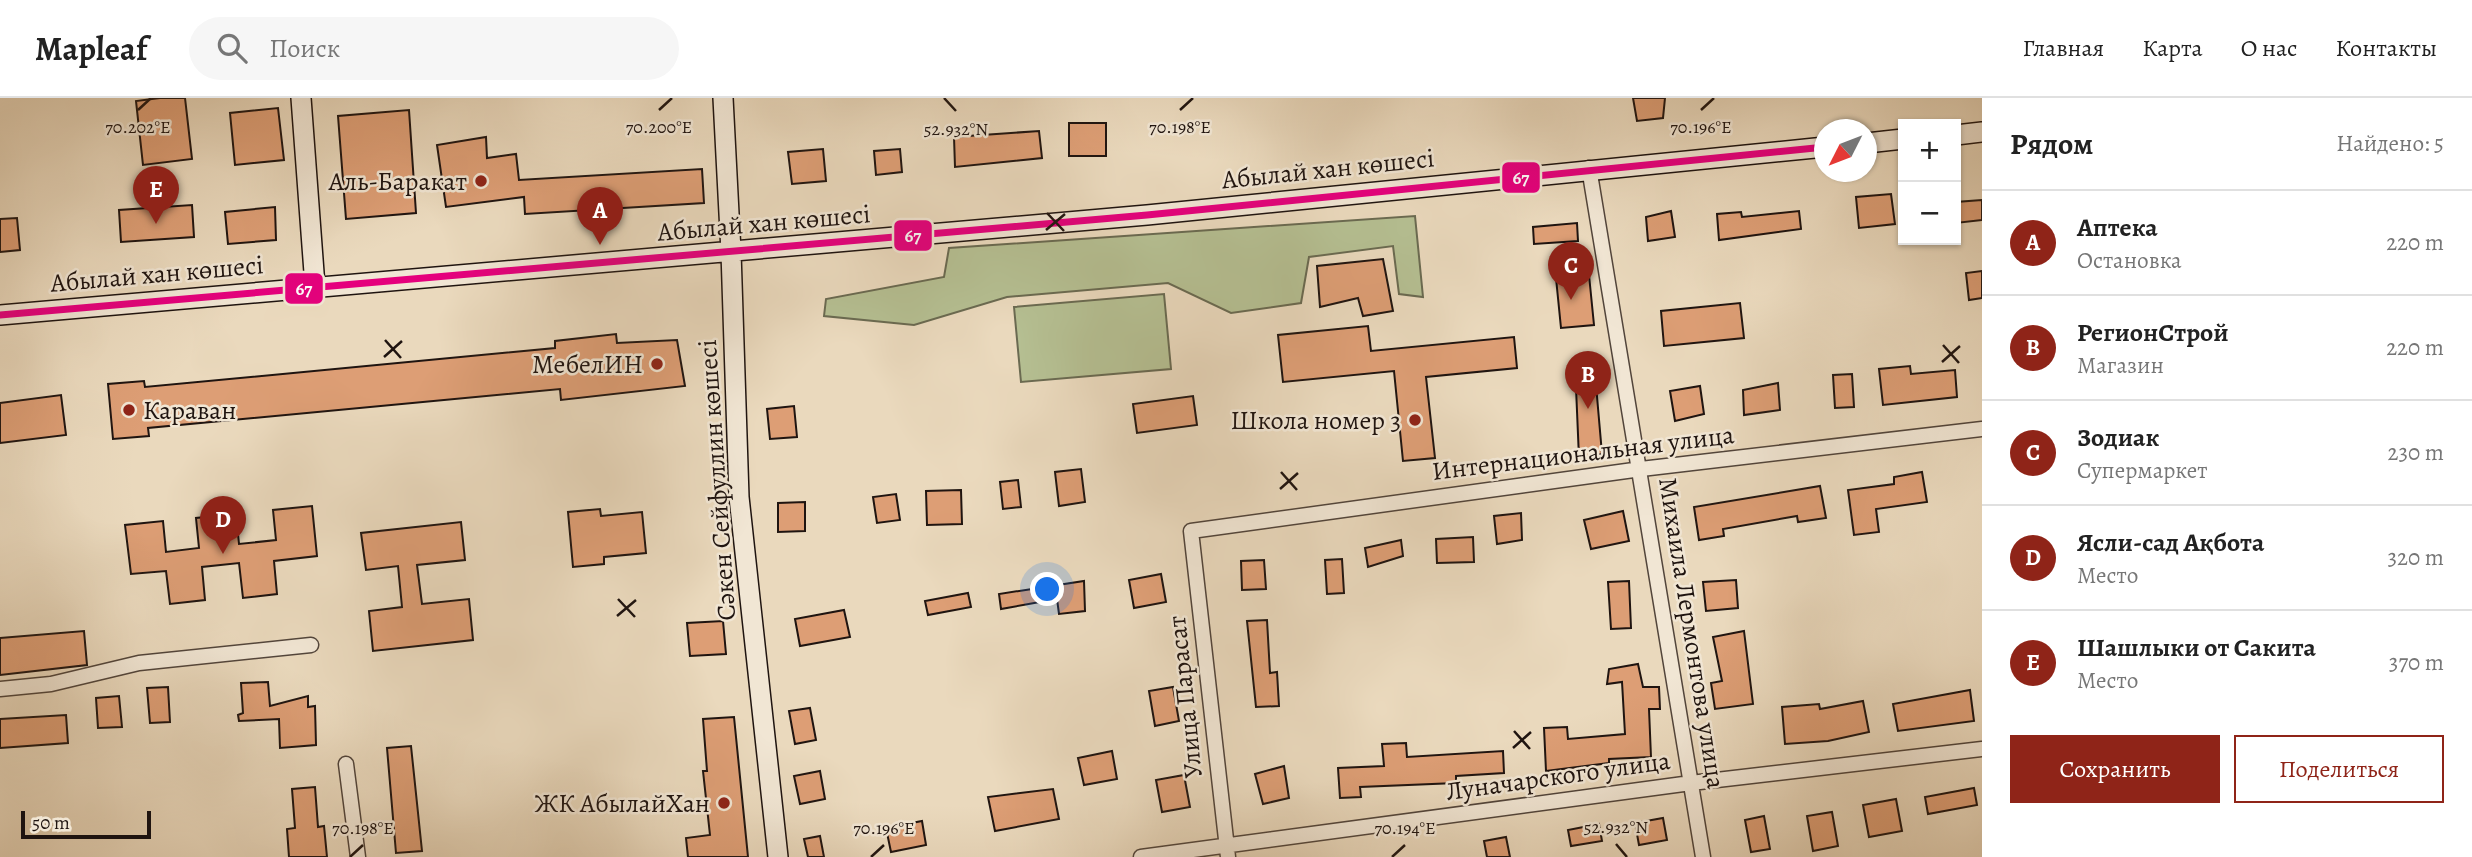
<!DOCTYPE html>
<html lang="ru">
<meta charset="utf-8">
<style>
body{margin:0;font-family:Alegreya,serif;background:#f6f6f6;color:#222}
.controls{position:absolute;right:21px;top:21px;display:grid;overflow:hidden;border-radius:0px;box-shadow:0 2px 5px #0004}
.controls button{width:63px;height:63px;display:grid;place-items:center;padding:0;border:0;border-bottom:2px solid #e0e0e0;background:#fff;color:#222;font:35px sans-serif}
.compass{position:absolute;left:1814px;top:21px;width:63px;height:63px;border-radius:50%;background:#fff;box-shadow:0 2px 5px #0004;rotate:228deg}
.scale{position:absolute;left:21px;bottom:18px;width:130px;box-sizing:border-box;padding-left:7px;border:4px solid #1f1410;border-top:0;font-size:19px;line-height:24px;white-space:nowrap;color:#1f1410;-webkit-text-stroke:5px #f1e6d4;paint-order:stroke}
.you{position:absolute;left:1048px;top:492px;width:24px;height:24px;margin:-18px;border:5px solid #fff;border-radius:50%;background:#1a73e8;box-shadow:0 0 0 10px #1a73e833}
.badge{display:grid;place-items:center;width:46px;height:46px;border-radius:50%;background:#8f2418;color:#fff;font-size:23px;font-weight:700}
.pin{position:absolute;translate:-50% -58px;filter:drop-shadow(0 2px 4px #0008)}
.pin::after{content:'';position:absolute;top:37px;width:24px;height:21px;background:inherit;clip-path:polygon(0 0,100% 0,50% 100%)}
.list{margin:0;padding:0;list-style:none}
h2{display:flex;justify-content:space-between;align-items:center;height:91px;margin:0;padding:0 28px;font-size:30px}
h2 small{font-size:23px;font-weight:400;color:#767676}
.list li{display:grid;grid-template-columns:46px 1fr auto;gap:21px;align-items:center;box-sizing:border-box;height:105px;padding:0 28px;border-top:2px solid #e0e0e0}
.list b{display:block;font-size:26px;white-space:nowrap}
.list p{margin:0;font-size:23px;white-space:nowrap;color:#767676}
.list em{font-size:23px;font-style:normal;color:#767676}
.actions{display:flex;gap:14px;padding:21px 28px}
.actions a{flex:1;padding:16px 0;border:2px solid #8f2418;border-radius:0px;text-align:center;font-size:24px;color:#8f2418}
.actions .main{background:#8f2418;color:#fff}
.icon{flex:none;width:38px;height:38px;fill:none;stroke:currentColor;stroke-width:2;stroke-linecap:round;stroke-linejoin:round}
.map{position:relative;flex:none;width:1982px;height:759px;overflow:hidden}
header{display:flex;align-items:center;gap:42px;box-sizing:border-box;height:98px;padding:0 35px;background:#fff;border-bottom:2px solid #e0e0e0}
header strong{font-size:33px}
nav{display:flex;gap:38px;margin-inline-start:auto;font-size:24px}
.search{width:490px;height:63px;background:#f6f6f6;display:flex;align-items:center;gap:18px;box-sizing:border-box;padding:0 24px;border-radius:38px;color:#767676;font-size:26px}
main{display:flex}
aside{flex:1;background:#fff}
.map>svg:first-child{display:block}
</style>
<header>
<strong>Mapleaf</strong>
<div class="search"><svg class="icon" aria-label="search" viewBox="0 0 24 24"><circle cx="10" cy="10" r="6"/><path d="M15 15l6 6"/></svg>Поиск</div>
<nav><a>Главная</a><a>Карта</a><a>О нас</a><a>Контакты</a></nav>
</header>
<main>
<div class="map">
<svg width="1982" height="759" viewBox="0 0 1982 759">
<rect width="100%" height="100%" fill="#ead9bd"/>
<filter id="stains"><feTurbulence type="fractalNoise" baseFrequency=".00286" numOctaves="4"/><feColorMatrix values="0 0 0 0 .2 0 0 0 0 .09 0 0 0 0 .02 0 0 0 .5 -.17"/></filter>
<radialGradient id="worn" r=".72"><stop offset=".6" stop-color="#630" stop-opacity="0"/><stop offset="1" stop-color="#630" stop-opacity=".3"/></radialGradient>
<!-- green -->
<path fill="#b5bf92" stroke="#6a6a51" stroke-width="2" d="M1415 118 1423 199 1399 196 1393 148 1309 159 1301 205 1231 215 1168 185 1007 199 914 227 824 218 826 201 944 179 949 150Z
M1164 196 1171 271 1021 284 1014 209Z"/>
<!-- building -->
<path fill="#dd9e75" stroke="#1f1410" stroke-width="2" d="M160 0H185L192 61 143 67 136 3Z
M1633 0H1665L1663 20 1637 23Z
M278 10 284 62 235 67 230 15Z
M409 12 416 115 346 121 338 18Z
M1069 25H1106V58H1069Z
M1039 33 1042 60 955 69 954 39Z
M486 39 487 60 516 56 519 82 702 71 704 105 525 116 524 99 446 109 437 47Z
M823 51 826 83 792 86 788 54Z
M900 51 902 74 876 77 874 53Z
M1891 96 1895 126 1859 130 1856 99Z
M1982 102V122L1956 125V104Z
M192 107 194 139 121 144 119 112Z
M275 109 276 142 228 146 225 114Z
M1671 113 1675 139 1648 143 1646 119Z
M1799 113 1801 131 1719 142 1717 116 1741 114 1742 119Z
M17 120 20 152 0 154V121Z
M1577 125 1578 143 1534 146 1533 129Z
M1383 161 1393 213 1363 218 1358 200 1320 209 1317 168Z
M1982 173V200L1969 202 1966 175Z
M1589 177 1594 227 1561 230 1556 180Z
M1740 205 1744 240 1664 248 1661 213Z
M1368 228 1371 253 1514 239 1517 270 1426 279 1435 360 1403 363 1394 273 1283 284 1278 237Z
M616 236 617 245 677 242 685 288 561 302 560 291 148 330 149 338 113 341 108 286 144 283 145 289 555 250V243Z
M1594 264 1602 356 1579 360 1575 266Z
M1910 268 1911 276 1955 272 1957 299 1883 307 1879 271Z
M1852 276 1854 309 1835 310 1833 277Z
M1778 285 1780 312 1744 317 1743 292Z
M1700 288 1704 316 1675 323 1670 293Z
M61 297 66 337 0 345V305Z
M1193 298 1197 327 1137 335 1133 306Z
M794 308 797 339 770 341 767 311Z
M1081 371 1085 404 1059 408 1055 374Z
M1922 374 1927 404 1876 411 1879 434 1854 437 1848 392 1894 386V379Z
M1018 382 1021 409 1003 411 1000 384Z
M1820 388 1826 420 1798 424 1797 418 1723 431 1724 438 1699 442 1694 409Z
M961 392 962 426 927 427 926 393Z
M896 396 900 422 877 425 873 399Z
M805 404V433L778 434V405Z
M312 408 317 458 274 463 277 496 243 500 239 465 202 469 205 502 170 506 166 473 131 476 125 427 163 423 166 454 199 450 196 420 236 416 239 446 276 442 273 412Z
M600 411 601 418 642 414 646 455 604 459V466L573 469 568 414Z
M1623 413 1629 443 1591 451 1584 422Z
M1521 415 1522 442 1497 446 1494 418Z
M461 424 465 462 417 467 422 506 469 501 473 542 373 553 369 513 402 509 398 468 366 472 361 435Z
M1473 439 1474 464 1437 465 1436 441Z
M1401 442 1403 458 1368 469 1365 450Z
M1342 461 1344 495 1327 496 1325 462Z
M1264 462 1266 491 1242 492 1241 463Z
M1161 476 1166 504 1134 510 1129 482Z
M1736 482 1738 510 1706 513 1703 484Z
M1084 483 1085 513 1059 516 1057 501 1001 511 999 496Z
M1629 483 1631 530 1611 531 1608 484Z
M968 495 971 509 928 517 925 503Z
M844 512 850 539 800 548 795 521Z
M1267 522 1270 575 1277 574 1279 608 1256 609 1247 523Z
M723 523 726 556 690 558 687 525Z
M84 533 87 567 0 577V540Z
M1744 533 1753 606 1715 611 1711 585 1722 583 1713 539Z
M1638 566 1643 589H1659L1660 611H1649L1651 659 1609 661V665L1546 673 1544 630 1567 629 1568 641 1625 636 1622 584 1607 586 1609 571Z
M268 584 270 608 308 598V609L315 608 316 647 280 650 279 621 239 623 238 617 243 615 241 585Z
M168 589 170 624 150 625 147 590Z
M1173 589 1179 623 1155 628 1149 593Z
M1970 592 1974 623 1898 633 1893 606Z
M119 598 122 629 98 630 96 600Z
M1863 603 1869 634 1828 643 1785 646 1782 609 1819 606 1820 611Z
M810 610 816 642 795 646 789 613Z
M66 617 68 645 0 650V621Z
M734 619 748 759H688L686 740 710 737 703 673H707L703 621Z
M1406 645 1407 659 1503 653 1504 675 1456 678V685L1360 689 1361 699 1340 700 1338 670 1384 668 1382 646Z
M411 648 422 753 396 755 387 650Z
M1112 653 1117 681 1084 687 1078 660Z
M1284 668 1289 700 1263 706 1255 676Z
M820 673 825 701 800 706 794 678Z
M1184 677 1190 709 1162 714 1156 682Z
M315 689 318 729 324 728 327 759H289L287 731 295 730 292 691Z
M1974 690 1977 707 1928 716 1925 699Z
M1053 691 1059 721 995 733 988 699Z
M1896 701 1902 733 1869 739 1863 707Z
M1832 714 1838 748 1813 753 1807 718Z
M1764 718 1770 751 1751 754 1745 722Z
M1663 720 1667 742 1639 747 1635 725Z
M922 723 926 747 891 754 886 730Z
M1599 726 1602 743 1571 748 1568 732Z
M820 738 824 759H808L804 741Z
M1506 739 1510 759H1487L1484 743Z"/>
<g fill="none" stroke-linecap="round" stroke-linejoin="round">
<defs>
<path id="street" d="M1589 70 1703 759
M0 591 51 586 139 565 311 547
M346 666 358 759
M1141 759 1691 685 1982 651
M1228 759 1191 433 1641 371 1982 331"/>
<path id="secondary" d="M301 0 315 188
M723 0 731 154 739 399 778 759
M1956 37 1982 34
M1867 45 1903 41
M0 217 1147 117 1825 49"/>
</defs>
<!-- street casing -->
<use href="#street" stroke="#52453b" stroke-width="17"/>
<!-- secondary casing -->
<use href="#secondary" stroke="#1f1410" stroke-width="22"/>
<!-- street -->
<use href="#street" stroke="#f1e6d4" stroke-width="14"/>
<!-- secondary -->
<use href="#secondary" stroke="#f1e6d4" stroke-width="19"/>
<defs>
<path id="bus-1" d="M0 217 1147 117 1825 49"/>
</defs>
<!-- bus-1 casing -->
<use href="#bus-1" stroke="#f1e6d4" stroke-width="12"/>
<!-- bus-1 -->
<use href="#bus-1" stroke="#e5007d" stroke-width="7"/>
</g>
<!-- ticks -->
<path fill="none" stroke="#1f1410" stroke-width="2.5" d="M944 0 956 13M138 12 151 0M659 12 672 0M1180 12 1193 0M1701 12 1714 0M1047 115 1064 133M1046 132 1065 116M385 242 401 260M1943 247 1959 265M384 259 402 243M1942 264 1960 248M1281 374 1297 392M1280 391 1298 375M618 501 635 519M617 518 636 502M1514 633 1530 651M1513 650 1531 634M1616 746 1627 759M350 759 363 747M871 759 884 747M1392 759 1405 747"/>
<!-- markers -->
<g fill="#8f2418" stroke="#f1e6d4" stroke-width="2.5">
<circle cx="481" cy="83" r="7"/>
<circle cx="657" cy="266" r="7"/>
<circle cx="129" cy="312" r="7"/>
<circle cx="1415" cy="322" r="7"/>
<circle cx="724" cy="705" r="7"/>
</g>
<g text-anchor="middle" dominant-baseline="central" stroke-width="5" stroke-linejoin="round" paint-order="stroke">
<!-- street labels -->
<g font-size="26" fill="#1f1410" stroke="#f1e6d4">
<text transform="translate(1328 71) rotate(-6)">Абылай хан көшесі</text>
<text transform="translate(764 125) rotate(-5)">Абылай хан көшесі</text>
<text transform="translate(157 176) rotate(-5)">Абылай хан көшесі</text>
<text transform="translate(1583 355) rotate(-7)">Интернациональная улица</text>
<text transform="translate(717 382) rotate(-94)">Сәкен Сейфуллин көшесі</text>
<text transform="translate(1692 535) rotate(81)">Михаила Лермонтова улица</text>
<text transform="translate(1185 599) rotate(-96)">Улица Парасат</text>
<text transform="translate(1558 678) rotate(-8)">Луначарского улица</text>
</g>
<!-- poi labels -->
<g font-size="26" fill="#1f1410" stroke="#f1e6d4" text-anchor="end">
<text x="467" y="83">Аль-Баракат</text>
<text x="643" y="266">МебелИН</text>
<text x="143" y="312" text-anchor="start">Караван</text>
<text x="1401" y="322">Школа номер 3</text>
<text x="710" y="705">ЖК АбылайХан</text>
</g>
</g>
<g font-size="18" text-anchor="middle" fill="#1f1410" stroke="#f1e6d4" stroke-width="5" stroke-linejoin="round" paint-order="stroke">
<text x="138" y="35">70.202°E</text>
<text x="659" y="35">70.200°E</text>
<text x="1180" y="35">70.198°E</text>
<text x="1701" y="35">70.196°E</text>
<text x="956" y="37">52.932°N</text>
<text x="1616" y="735">52.932°N</text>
<text x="363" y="736">70.198°E</text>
<text x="884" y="736">70.196°E</text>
<text x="1405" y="736">70.194°E</text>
</g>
<g stroke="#f1e6d4" stroke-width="2.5">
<rect x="1501" y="63" width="40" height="33" rx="7" fill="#e5007d"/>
<rect x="893" y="121" width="40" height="33" rx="7" fill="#e5007d"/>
<rect x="284" y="174" width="40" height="33" rx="7" fill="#e5007d"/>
</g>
<g font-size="19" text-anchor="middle" font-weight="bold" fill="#fff">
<text x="1521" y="86">67</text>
<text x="913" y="144">67</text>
<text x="304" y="197">67</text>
</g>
<rect width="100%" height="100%" filter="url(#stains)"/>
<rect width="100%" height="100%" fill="url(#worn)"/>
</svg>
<div class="controls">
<button>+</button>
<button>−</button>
</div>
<svg class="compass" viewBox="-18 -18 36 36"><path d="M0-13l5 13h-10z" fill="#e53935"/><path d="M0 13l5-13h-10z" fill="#767676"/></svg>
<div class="scale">50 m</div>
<div class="you"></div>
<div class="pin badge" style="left:600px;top:147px">A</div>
<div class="pin badge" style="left:1588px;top:311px">B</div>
<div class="pin badge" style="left:1571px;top:202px">C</div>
<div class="pin badge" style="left:223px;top:456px">D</div>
<div class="pin badge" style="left:156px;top:126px">E</div>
</div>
<aside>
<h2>Рядом<small>Найдено: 5</small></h2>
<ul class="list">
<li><span class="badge">A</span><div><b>Аптека</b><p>Остановка</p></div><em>220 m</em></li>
<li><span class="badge">B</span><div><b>РегионСтрой</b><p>Магазин</p></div><em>220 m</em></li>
<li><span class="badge">C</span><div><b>Зодиак</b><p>Супермаркет</p></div><em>230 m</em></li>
<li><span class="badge">D</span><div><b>Ясли-сад Ақбота</b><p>Место</p></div><em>320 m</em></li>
<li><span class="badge">E</span><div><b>Шашлыки от Сакита</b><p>Место</p></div><em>370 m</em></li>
</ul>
<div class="actions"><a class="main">Сохранить</a><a>Поделиться</a></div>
</aside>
</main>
